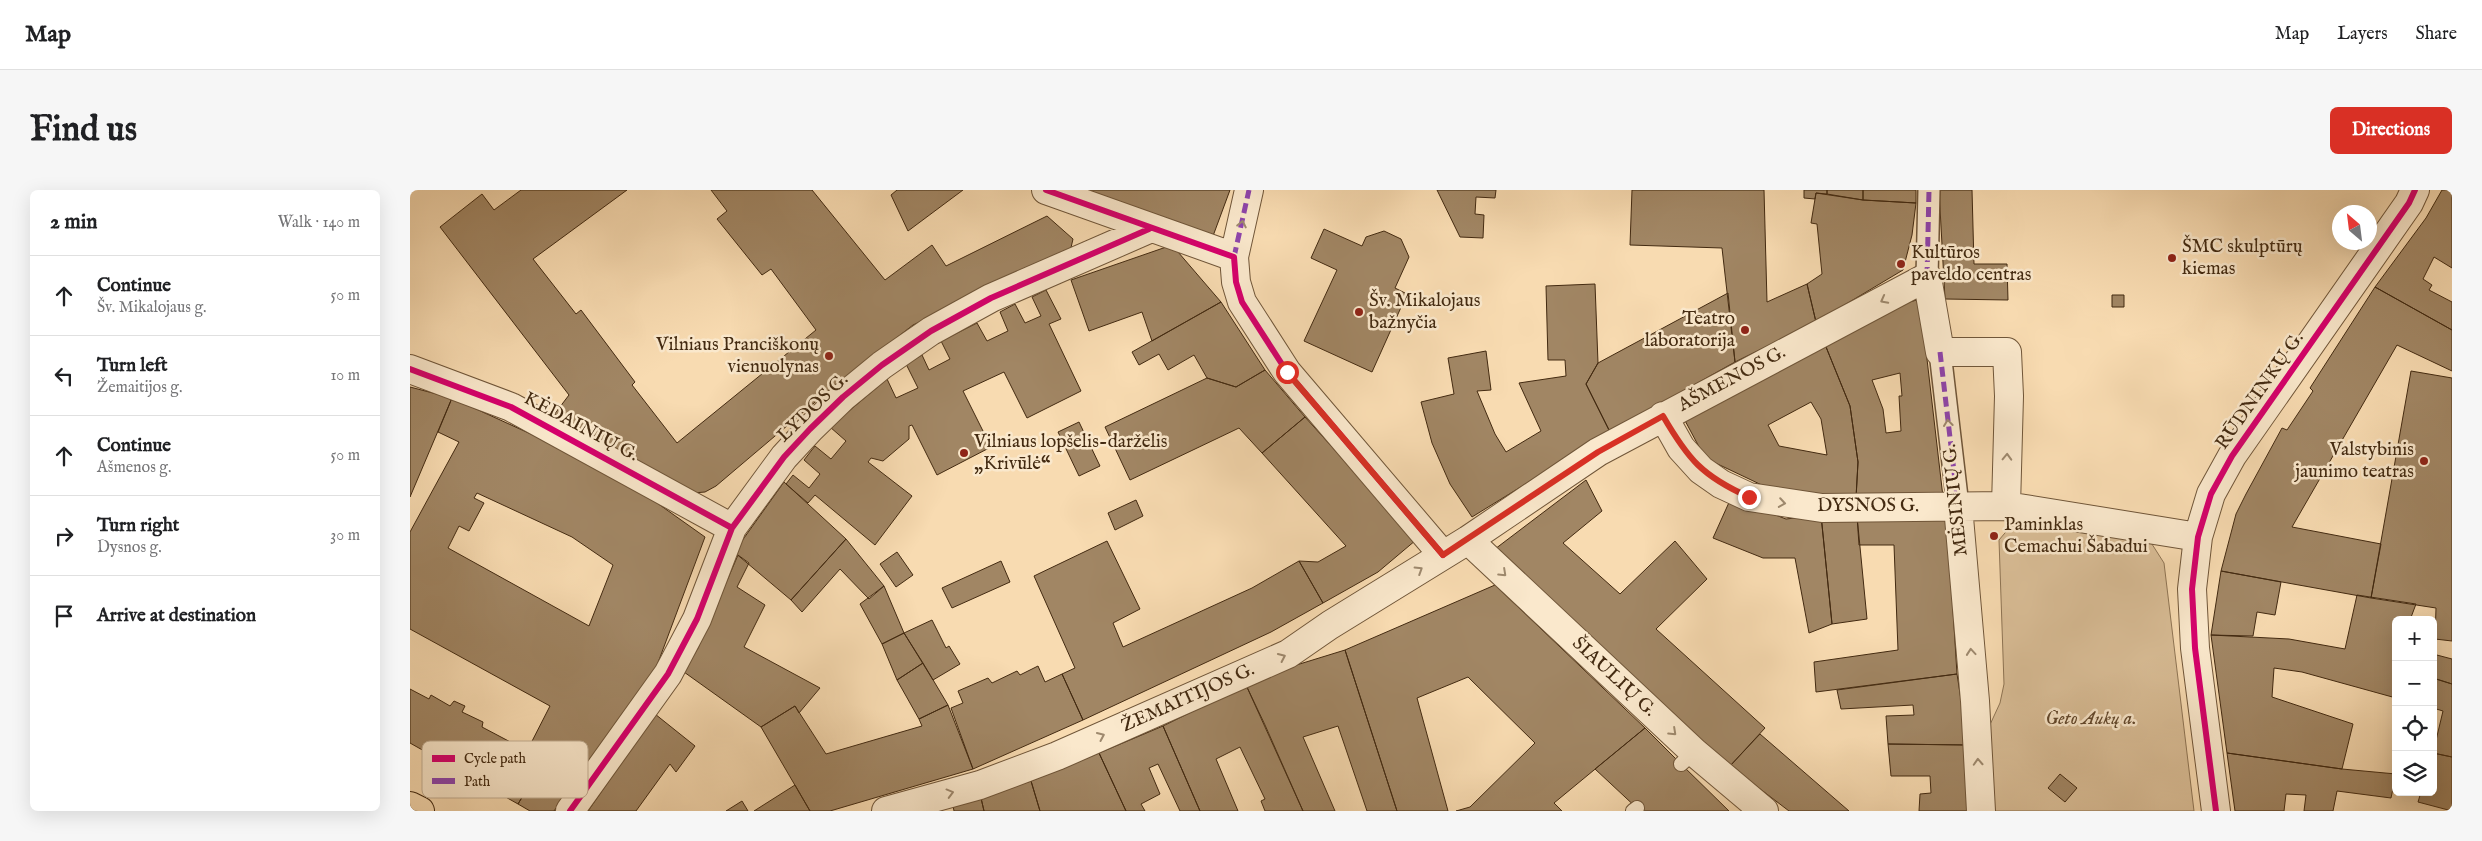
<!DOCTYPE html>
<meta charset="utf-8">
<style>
body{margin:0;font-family:"IM FELL English",serif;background:#f6f6f6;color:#202124}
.controls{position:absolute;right:15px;bottom:15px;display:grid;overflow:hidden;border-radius:8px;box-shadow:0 5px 20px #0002}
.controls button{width:45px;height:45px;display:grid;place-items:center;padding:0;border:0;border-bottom:1px solid #e0e0e0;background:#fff;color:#202124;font:25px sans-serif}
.compass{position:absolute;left:1922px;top:15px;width:45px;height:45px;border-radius:50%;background:#fff;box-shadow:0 5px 20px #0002;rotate:332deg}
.stop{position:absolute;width:15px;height:15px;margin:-11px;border:4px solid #d93025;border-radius:50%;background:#fff}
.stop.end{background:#d93025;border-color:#fff;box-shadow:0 1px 5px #0008}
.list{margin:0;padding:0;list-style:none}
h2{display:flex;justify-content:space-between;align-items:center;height:65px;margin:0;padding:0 20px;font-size:21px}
h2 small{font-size:16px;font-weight:400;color:#757577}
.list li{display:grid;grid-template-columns:32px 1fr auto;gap:15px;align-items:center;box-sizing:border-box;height:80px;padding:0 20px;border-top:1px solid #e0e0e0}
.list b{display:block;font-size:19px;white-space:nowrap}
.list p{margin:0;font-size:16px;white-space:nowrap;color:#757577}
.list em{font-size:16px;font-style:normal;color:#757577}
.icon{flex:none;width:28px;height:28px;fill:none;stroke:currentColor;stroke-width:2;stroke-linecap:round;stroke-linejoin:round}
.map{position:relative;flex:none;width:2042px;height:621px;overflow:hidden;border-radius:8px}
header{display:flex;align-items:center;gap:30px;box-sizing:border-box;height:70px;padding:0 25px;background:#fff;border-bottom:1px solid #e0e0e0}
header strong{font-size:24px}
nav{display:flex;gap:28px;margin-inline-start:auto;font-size:18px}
.intro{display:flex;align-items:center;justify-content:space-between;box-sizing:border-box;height:120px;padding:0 30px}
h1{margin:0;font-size:35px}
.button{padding:12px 22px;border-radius:8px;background:#d93025;color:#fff;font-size:18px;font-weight:700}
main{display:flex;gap:30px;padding:0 30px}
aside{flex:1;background:#fff;border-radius:8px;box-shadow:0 5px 20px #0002}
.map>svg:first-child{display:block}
</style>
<header>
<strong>Map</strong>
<nav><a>Map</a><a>Layers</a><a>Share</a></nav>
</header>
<div class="intro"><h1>Find us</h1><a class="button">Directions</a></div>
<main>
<aside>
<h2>2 min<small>Walk · 140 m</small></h2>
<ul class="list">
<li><svg class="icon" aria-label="ahead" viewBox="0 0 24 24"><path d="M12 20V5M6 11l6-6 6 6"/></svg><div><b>Continue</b><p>Šv. Mikalojaus g.</p></div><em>50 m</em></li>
<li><svg class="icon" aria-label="left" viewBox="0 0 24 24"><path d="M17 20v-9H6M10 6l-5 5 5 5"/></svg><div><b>Turn left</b><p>Žemaitijos g.</p></div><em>10 m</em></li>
<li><svg class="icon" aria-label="ahead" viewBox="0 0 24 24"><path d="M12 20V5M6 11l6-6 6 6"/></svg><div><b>Continue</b><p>Ašmenos g.</p></div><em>50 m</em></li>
<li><svg class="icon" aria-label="right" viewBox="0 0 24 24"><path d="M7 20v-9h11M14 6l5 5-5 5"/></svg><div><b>Turn right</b><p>Dysnos g.</p></div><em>30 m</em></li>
<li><svg class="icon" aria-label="arrive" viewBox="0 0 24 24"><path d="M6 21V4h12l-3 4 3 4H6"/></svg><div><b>Arrive at destination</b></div></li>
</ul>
</aside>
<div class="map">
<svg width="2042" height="621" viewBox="0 0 2042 621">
<rect width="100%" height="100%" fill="#f8dbb1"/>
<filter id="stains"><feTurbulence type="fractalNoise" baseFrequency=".004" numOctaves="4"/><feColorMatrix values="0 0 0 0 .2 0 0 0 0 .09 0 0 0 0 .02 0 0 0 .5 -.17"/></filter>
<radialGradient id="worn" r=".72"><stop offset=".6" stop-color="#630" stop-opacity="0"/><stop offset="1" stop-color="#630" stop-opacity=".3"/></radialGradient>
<!-- green -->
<path fill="#d9bd96" stroke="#8e7454" d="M1600 337 1653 339 1740 351 1754 373 1784 621H1577L1578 539 1590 513 1594 494 1589 350Z"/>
<!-- building -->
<path fill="#a18664" stroke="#432a11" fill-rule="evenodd" d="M111 0H217L123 69 166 124 171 120 225 192 222 195 267 253 406 140 361 79 352 85 307 29 317 21 301 0H402L475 90 522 55 536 76 637 26 663 49 660 62 503 135 417 202 306 296 295 302 283 303 143 226 159 205 30 37 72 4 84 20Z
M487 0H553L498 41 481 5Z
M667 0H820L803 46Z
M1027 0H1086L1085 8 1066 7 1065 24 1074 25 1073 48 1050 47Z
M1222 0H1354L1357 112 1397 94 1406 132 1325 172 1312 58 1220 55Z
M1394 0H1417V4L1406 3 1405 9 1394 8Z
M1417 0H1453V10L1417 4Z
M1453 0H1506V13L1453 10Z
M1529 0H1562L1564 74H1597L1598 110 1535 109Z
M2032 0H2042V78L2024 67 2013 89 2022 95 2019 100 2042 112V140L1965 97 2016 28Z
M1406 3 1453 10 1506 13 1502 45 1493 80 1406 132 1397 94 1412 84 1407 34 1401 33Z
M914 39 952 56 956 47 974 41 991 49 999 67 985 98 997 104 962 182 894 151 927 80 901 68Z
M762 55 811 112 742 151 732 122 679 141 661 90Z
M1185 94 1188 173 1176 194 1200 242 1062 327 1040 294 1022 253 1011 212 1044 204 1038 168 1076 161 1081 200 1067 201 1085 244 1096 262 1131 241 1109 193 1156 186 1155 170H1138L1136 96Z
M1965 97 2042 140V181L1987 155 1882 337 1971 354 1961 408 1811 381 1826 324 1836 304 1872 238 1877 240 1903 201 1900 198Z
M636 100 651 129 639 134 671 201 617 228 594 182 553 201 581 257 527 285 502 235 499 236V249L473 271 461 268 458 272 502 306 465 355 405 305 398 313 376 294 383 285 399 298 410 284 394 270 405 256 421 269 436 251 420 237 477 189 486 208 508 198 496 174 512 165 519 180 540 169 531 151 567 133 577 151 598 141 590 122 605 114 615 133 631 126 622 107Z
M1318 103 1325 172 1200 242 1176 194 1188 173Z
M1702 105H1714V117H1702Z
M1510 109 1533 307 1446 308 1448 272 1440 216 1414 152 1479 118ZM1490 183 1492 206H1489L1491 241 1476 243 1473 219 1462 190Z
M811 112 855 180 826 197 797 188 784 165 758 180 749 164 729 175 722 162Z
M1414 152 1440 216 1448 272 1446 308 1358 298 1295 268 1272 225ZM1401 212 1411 229 1417 265 1369 256 1358 235Z
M855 180 895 227 852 263 829 238 720 290 695 237 797 188 826 197Z
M2001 181 2042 188V451L2025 449 2026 418 1961 408Z
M0 197 42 208 0 307Z
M42 208 202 281 295 347 246 478 144 621H120L108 614 129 579 125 565 117 561 140 516 0 439V342L49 252 28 242ZM67 303 162 347 203 375 179 436 38 358 49 336 59 341 74 313 64 308Z
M895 227 1006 350 968 382 913 413 889 371 908 372 936 356 852 263Z
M669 232 690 276 669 286 648 242Z
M1176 290 1192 321 1153 353 1210 404 1265 351 1297 389 1246 439 1355 538 1320 576 1085 359Z
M374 292 436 349 381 410 324 362Z
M1321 308 1376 329 1411 325 1422 434 1399 443 1385 368H1353L1303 348Z
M726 310 733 326 705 340 698 323Z
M1537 323 1547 484 1406 502 1404 472 1488 460 1484 355H1449L1447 326Z
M1411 325 1447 326 1457 429 1422 434Z
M436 349 474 396 459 409 430 379 392 422 381 410Z
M697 351 730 419 703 433 713 457 842 398 889 371 913 413 861 442 673 530 652 484 665 478 624 386Z
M487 362 503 385 486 397 470 374Z
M328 365 339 373 327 397 355 415 334 457 410 498 389 523 385 516 351 537 274 482 288 458Z
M591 371 600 392 542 418 532 398Z
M1811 381 1871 392 1865 425 1847 422 1843 446 1801 445Z
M1085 395 1235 538 1144 613 1152 621H1046L1060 617 1125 553 1058 487 1007 508 1038 621H987L935 460Z
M474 396 494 443 472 454 450 414Z
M1947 405 2006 414 2000 430H1986V471L1983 477 1986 478V508L1892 482 1864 478 1862 507 1943 534 1932 579 1817 563 1801 445 1879 449 1935 459Z
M522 430 536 458 539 456 550 474 523 490 494 443Z
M494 443 513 473 487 490 472 454Z
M935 460 987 621H957L928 536 893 547 925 621H893L836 495 867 481Z
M2023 464 2042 469V494L2023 488Z
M513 473 538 515 509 529 487 490Z
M628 476 635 492 652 484 673 530 563 579 541 518 553 513 548 501 578 488 582 493 607 481 610 485Z
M1547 484 1558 555 1478 554 1476 526 1504 525 1503 515 1431 519 1427 500Z
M2023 488 2042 494V567L2023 563 2033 521 2023 518Z
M836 495 855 535 893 621H855L851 611 855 609 830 557 806 569 828 621H790L753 536Z
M0 499 19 509 21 505 40 516 44 511 55 516 52 522 73 532 72 537 125 565 129 579 108 614 0 553Z
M538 515 563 579 420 621H400L351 537 385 516 416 564 512 536 509 529Z
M245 524 285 556 266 582 260 574 226 621H178Z
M753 536 790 621H770L748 574 739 578 750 604 731 614 735 621H716L689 563Z
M1235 538 1271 574 1319 621H1230L1185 579Z
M1350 544 1439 621H1379L1320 576Z
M1478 554 1558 555 1562 621H1509L1510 604 1521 603 1520 586H1481Z
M689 563 716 621H630L621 591Z
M1817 563 1932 579 1986 584 1981 608 1927 601 1923 621H1894L1896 605 1876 604 1874 621H1825Z
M2023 563 2042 567V621L2008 612 2011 602H2023Z
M1650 584 1667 598 1655 612 1638 598Z
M621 591 630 621H574L571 608Z
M385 595 400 621H344Z
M571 608 574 621H544L543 616Z
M332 611 338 621H316Z"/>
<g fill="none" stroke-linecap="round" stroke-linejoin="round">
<defs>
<path id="service" d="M1271 574 1284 562
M1223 621 1227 618"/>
<path id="pedestrian" d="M1517 87 1519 0
M1530 162 1548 316"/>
<path id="minor" d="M636 0 824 67
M839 0 824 67 826 92 832 112 877 182 1033 365
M0 179 101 217 322 338
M1253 226 1271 258 1291 280 1311 294 1339 307 1412 318 1596 316 1788 347
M1548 316 1565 511 1571 621
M1058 350 1284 562 1354 621
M160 621 258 484 287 429 322 338 374 267 400 239 433 207 472 175 521 141 581 108 739 39
M476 621 570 595 647 566 878 464 920 435 1058 350 1188 262 1517 87 1530 162H1597L1599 206 1596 316
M1806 621 1785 458 1782 399 1788 347 1801 304 1822 266 1999 13 2005 0"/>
<path id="primary" d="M0 616 10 621"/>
</defs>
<!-- service casing -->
<use href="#service" stroke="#705639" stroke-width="16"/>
<!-- pedestrian casing -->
<use href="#pedestrian" stroke="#705639" stroke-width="24"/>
<!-- minor casing -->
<use href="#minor" stroke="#705639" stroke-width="30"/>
<!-- primary casing -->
<use href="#primary" stroke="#432a11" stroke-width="30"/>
<!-- service -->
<use href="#service" stroke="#fae8cc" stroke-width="14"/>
<!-- pedestrian -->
<use href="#pedestrian" stroke="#fae8cc" stroke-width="21"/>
<!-- minor -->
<use href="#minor" stroke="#fae8cc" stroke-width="28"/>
<!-- primary -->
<use href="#primary" stroke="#f8dbb1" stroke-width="28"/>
<!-- quiet -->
<path stroke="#8e44ad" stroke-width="5" stroke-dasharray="10 5" stroke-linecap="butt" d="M824 67 839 0
M1517 87 1519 0
M1530 162 1548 316"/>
<defs>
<path id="cycleway" d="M636 0 824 67 826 92 832 112 877 182 1033 365
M0 179 101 217 322 338
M160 621 258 484 287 429 322 338 374 267 400 239 433 207 472 175 521 141 581 108 739 39
M1806 621 1785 458 1782 399 1788 347 1801 304 1822 266 1999 13 2005 0"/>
</defs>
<!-- cycleway casing -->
<use href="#cycleway" stroke="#fae8cc" stroke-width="9"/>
<!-- cycleway -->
<use href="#cycleway" stroke="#d6006c" stroke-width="6"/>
</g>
<!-- one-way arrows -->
<defs><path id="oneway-chevron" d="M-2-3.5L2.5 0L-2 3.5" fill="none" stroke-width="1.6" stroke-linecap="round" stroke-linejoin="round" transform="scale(1.25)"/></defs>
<g stroke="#9e896e">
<use href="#oneway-chevron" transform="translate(832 34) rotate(-78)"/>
<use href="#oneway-chevron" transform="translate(1474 110) rotate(152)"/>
<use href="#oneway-chevron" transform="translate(1538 233) rotate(-97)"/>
<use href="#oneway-chevron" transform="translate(1597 267) rotate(-88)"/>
<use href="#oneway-chevron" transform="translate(1372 313) rotate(9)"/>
<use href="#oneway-chevron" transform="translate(1009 380) rotate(-32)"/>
<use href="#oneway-chevron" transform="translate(1093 383) rotate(43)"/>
<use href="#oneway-chevron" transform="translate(1561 462) rotate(-95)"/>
<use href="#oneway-chevron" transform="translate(872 467) rotate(-25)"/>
<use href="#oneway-chevron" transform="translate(1263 542) rotate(43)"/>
<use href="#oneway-chevron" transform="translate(691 546) rotate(-24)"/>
<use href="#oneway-chevron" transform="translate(1568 572) rotate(-93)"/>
<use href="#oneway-chevron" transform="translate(540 603) rotate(-15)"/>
</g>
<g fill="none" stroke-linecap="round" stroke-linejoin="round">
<!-- route -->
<path stroke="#d93025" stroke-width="6" d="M877 182 1033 365 1188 262 1253 226C1278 269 1292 286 1339 307"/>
</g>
<!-- markers -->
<g fill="#8f2418" stroke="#fae8cc" stroke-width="2">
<circle cx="1762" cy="68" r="5"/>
<circle cx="1491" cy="74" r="5"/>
<circle cx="949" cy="122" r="5"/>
<circle cx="1335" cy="140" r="5"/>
<circle cx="419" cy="166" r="5"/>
<circle cx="554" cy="263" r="5"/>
<circle cx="2014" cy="271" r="5"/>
<circle cx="1584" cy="346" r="5"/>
</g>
<g text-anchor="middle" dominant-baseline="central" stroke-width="5" stroke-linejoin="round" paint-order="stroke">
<!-- poi labels -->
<g font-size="19" fill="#432a11" stroke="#fae8cc" text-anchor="start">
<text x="1772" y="57">ŠMC skulptūrų<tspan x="1772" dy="22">kiemas</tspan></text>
<text x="1501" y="63">Kultūros<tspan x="1501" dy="22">paveldo centras</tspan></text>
<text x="959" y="111">Šv. Mikalojaus<tspan x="959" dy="22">bažnyčia</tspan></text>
<text x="1325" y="129" text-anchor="end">Teatro<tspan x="1325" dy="22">laboratorija</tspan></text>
<text x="409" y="155" text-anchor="end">Vilniaus Pranciškonų<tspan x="409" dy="22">vienuolynas</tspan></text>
<text x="564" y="252">Vilniaus lopšelis-darželis<tspan x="564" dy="22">„Krivūlė“</tspan></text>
<text x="2004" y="260" text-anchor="end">Valstybinis<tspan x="2004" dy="22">jaunimo teatras</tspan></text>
<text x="1594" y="335">Paminklas<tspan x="1594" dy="22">Cemachui Šabadui</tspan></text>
</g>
<!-- street labels -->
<g font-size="19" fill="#432a11" stroke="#fae8cc">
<text transform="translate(1322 189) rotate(-28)">AŠMENOS G.</text>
<text transform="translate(1850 201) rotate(-55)">RŪDNINKŲ G.</text>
<text transform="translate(403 218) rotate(-44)">LYDOS G.</text>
<text transform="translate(171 237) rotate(28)">KĖDAINIŲ G.</text>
<text transform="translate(1546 310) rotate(-96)">MĖSINIŲ G.</text>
<text x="1458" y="316">DYSNOS G.</text>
<text transform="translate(1204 487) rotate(43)">ŠIAULIŲ G.</text>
<text transform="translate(778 508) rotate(-24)">ŽEMAITIJOS G.</text>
</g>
<!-- park labels -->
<g font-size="19" font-style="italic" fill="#61472c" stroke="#fae8cc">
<text x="1681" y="529">Geto Aukų a.</text>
</g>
</g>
<!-- legend -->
<rect x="12" y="551" width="166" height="57" rx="8" fill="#fae8cc" stroke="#c3af94" stroke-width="1"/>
<rect x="22" y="565" width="23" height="7" fill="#d6006c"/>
<rect x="22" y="588" width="23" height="6" fill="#8e44ad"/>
<g font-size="14" fill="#432a11">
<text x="54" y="573">Cycle path</text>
<text x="54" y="596">Path</text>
</g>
<rect width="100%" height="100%" filter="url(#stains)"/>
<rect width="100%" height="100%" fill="url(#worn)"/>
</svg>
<div class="controls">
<button>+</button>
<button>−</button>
<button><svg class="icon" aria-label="locate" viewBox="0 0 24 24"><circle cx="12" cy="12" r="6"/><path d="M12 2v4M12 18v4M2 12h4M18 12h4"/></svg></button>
<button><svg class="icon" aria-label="layers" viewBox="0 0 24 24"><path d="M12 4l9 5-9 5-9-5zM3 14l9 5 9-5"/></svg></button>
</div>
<svg class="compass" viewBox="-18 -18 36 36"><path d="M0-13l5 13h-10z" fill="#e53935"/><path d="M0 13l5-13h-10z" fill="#757577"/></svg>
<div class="stop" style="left:877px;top:182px"></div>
<div class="stop end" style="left:1339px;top:307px"></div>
</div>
</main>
